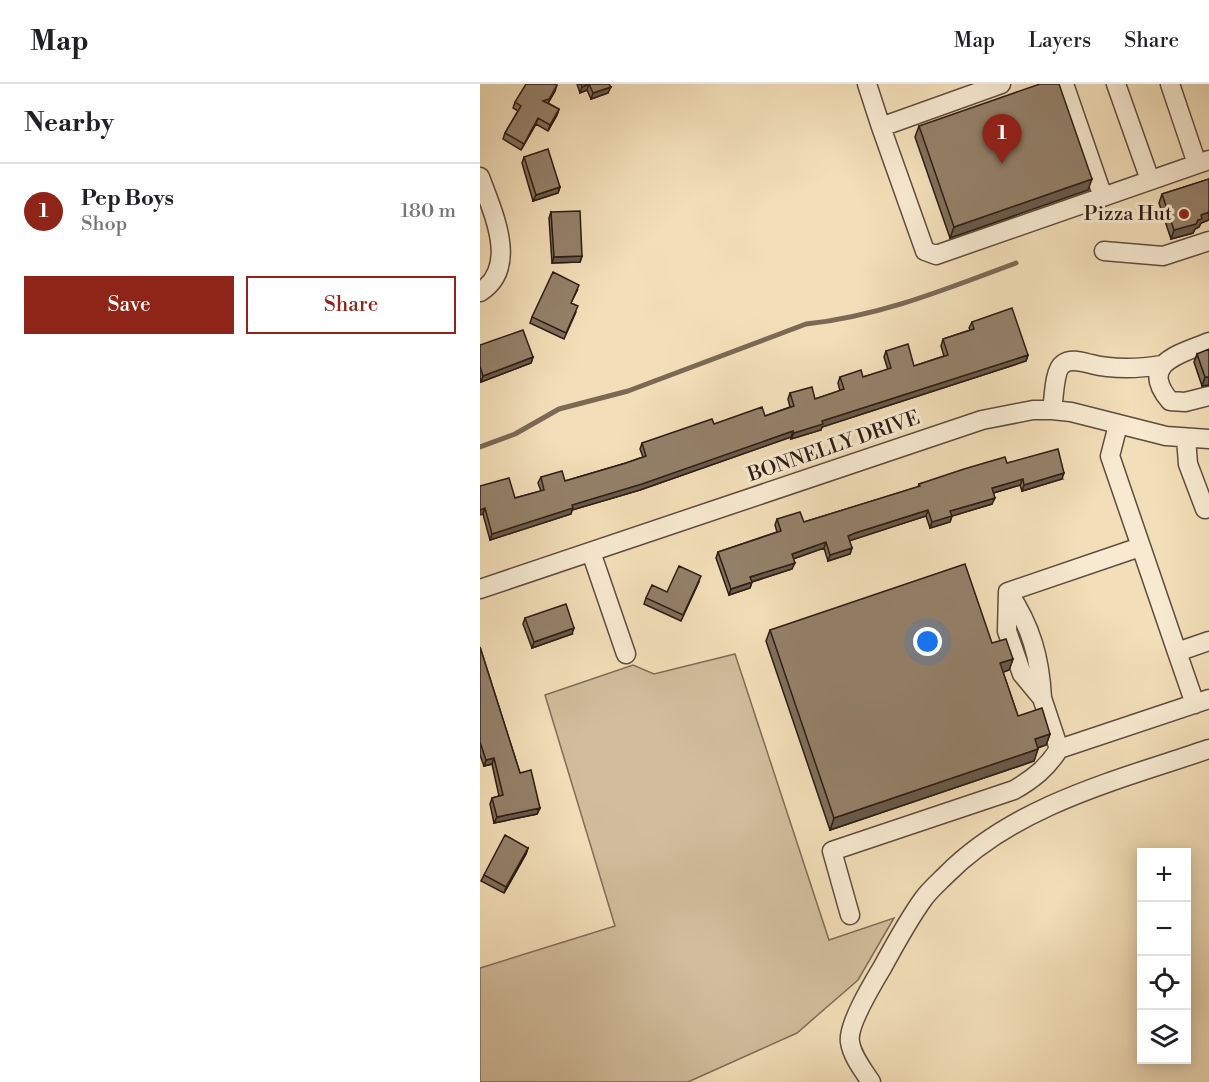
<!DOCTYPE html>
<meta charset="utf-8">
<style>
body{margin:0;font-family:"Libre Bodoni",serif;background:#f6f6f6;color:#202124}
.controls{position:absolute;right:18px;bottom:18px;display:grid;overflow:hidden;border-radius:0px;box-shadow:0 3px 15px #0003}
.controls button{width:54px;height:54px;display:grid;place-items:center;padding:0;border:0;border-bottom:2px solid #e0e0e0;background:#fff;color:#202124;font:30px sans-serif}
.you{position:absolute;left:448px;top:558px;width:21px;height:21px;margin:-15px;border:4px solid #fff;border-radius:50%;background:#1a73e8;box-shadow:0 0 0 9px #1a73e833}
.badge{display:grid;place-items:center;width:39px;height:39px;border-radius:50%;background:#8f2418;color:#fff;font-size:20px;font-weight:700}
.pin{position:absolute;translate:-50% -50px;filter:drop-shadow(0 2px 3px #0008)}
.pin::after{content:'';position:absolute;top:32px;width:21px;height:18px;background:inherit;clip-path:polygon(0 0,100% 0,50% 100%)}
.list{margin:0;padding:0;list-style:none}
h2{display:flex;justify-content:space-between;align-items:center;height:78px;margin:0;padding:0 24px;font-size:26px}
h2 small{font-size:20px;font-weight:400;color:#757577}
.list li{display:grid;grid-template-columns:39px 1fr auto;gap:18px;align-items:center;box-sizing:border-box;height:96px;padding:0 24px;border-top:2px solid #e0e0e0}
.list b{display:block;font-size:22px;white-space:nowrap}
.list p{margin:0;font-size:20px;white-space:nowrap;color:#757577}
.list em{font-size:20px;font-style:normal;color:#757577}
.actions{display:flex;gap:12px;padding:18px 24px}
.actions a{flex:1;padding:14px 0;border:2px solid #8f2418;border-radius:0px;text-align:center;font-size:21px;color:#8f2418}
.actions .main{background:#8f2418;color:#fff}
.icon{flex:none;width:33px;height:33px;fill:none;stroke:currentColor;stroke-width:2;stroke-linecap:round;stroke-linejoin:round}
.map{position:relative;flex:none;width:729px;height:998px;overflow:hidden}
header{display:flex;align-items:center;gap:36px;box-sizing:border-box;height:84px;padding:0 30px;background:#fff;border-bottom:2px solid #e0e0e0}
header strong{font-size:28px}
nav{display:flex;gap:33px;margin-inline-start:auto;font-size:21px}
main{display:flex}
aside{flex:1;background:#fff}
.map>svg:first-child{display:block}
</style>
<header>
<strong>Map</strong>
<nav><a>Map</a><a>Layers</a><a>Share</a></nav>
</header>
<main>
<aside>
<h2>Nearby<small></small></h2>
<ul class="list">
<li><span class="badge">1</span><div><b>Pep Boys</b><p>Shop</p></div><em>180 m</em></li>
</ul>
<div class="actions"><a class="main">Save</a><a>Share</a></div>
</aside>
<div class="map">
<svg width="729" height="998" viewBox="0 0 729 998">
<rect width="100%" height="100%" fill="#f2deb8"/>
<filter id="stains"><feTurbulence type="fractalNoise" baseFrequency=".00333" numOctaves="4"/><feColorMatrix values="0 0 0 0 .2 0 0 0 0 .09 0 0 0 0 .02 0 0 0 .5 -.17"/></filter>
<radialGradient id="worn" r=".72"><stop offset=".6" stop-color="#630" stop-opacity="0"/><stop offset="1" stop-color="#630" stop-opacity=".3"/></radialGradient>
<!-- green -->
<path fill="#d1bd9c" stroke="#806c58" stroke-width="1.5" d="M255 570 349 856 414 834 378 896 317 949 208 998H0V884L135 842 65 611 153 581 174 590Z"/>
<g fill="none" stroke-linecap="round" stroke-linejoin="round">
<!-- stream -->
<path stroke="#7b6956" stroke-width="5" d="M0 363 35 350 79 325 148 307 326 240C401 232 466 205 536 179"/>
<defs>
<path id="minor" d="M387 0 401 43 521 0
M584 0 623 113
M636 0 670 96
M690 0 717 80
M401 43 445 167 456 171 729 76
M0 93C12 127 40 183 0 208
M624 167 683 172 729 157
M729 258C700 270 658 279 690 317L705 318 729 312
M572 326C574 315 574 286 583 280 591 274 602 278 611 280 635 286 657 285 682 281
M638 341 630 372 697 568 729 557
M706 354 708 380 725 425 729 424
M111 468 146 570
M0 505 502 336 553 326H572L591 328 686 352 729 355
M528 508C551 542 560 574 562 614
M697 568 715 620
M579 665 562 614 542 590 527 547 528 508 660 463
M370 831 352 767 534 706C553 695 567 684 579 665L729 615
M391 998C383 986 372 972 370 958 367 942 393 899 402 884 415 860 428 836 444 814 450 806 459 798 466 791 535 721 638 696 729 665"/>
</defs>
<!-- minor casing -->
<use href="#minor" stroke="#5f4c3e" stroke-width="21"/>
<!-- minor -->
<use href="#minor" stroke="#f7ead1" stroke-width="18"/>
</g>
<!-- wall -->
<path fill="#7f6f5b" stroke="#2e1c15" stroke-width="1.5" d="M97 0H129L128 9 111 15 107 6 100 9Z
M75 7 68 19 79 25 77 31 68 47 56 40 41 66 23 55 25 49 38 27 33 24 35 18Z
M439 42 608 106 470 154 435 53Z
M44 73 80 103 78 109 53 117 42 79Z
M729 95V136L721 139 719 143 715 145 713 149 691 155 679 119 682 110Z
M71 128 102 172 100 178 72 179 69 134Z
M97 207 91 219 96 228 84 255 50 239 52 233Z
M492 238 548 271 546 277 342 343 341 346 311 355V353L160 406 92 426 91 430 10 456 3 430 0 402 35 414 61 407 58 399 61 393 85 397 146 379 163 373 160 365 162 359 234 340 285 332 310 323 308 315 310 309 335 315 360 307 358 299 360 293H383L408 286 404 273 406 267 434 282 464 272 461 262 463 255 490 246 489 244Z
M0 261 53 273 51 279 1 298 0 294Z
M717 270 729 301 722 302 714 278Z
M527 379 582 395 542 407 540 401 513 409 512 420 472 432 470 438 450 444 446 432 373 455 369 456 372 464 370 470 348 477 344 464 313 475 312 485 272 498 270 504 249 511 236 474 238 468 297 448 295 441 297 435 324 438 438 403 439 400Z
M219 498 201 537 164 520 166 514Z
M45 534 92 550 52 564 43 540Z
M290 546 512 559 533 575 529 586 523 588 538 632 570 650 566 661 558 664 554 677 350 746 286 557Z
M0 563 40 689 60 724 57 730 14 739 10 720 12 714 19 712 12 680 4 682 0 671Z
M48 764 46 770 24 809 1 797 4 791Z"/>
<!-- shaded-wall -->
<path fill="#685a4a" stroke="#2e1c15" stroke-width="1.5" d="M109 0 107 6 100 9 102 3Z
M77 1 75 7 67 21 63 17Z
M131 3 128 9 111 15 113 9Z
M79 25 77 31 68 47 70 41Z
M58 34 56 40 41 66 44 60Z
M612 95 608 106 470 154 474 143Z
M80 103 78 109 53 117 56 111Z
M729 128V136L721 139 719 143 715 145 713 149 691 155 694 146 721 131Z
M102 172 100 178 72 179 74 173Z
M548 271 546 277 342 343 341 346 311 355 314 349 342 337Z
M53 273 51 279 1 298 3 292Z
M725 293H729V301L722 302Z
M313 347 311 353 160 406 92 426 91 430 10 456 12 450 92 421Z
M584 389 582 395 542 407 544 401Z
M543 395 540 401 510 410 512 404Z
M515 414 512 420 472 432 470 438 450 444 452 438 470 427Z
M5 424 3 430 0 431V426Z
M448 426 446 432 366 458 368 452 375 449Z
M346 458 344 464 310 476 312 470Z
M372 464 370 470 348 477 350 471Z
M315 479 312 485 268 499 270 493Z
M272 498 270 504 249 511 251 505Z
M94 544 92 550 52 564 54 558Z
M533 575 529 586 516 591 520 579Z
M570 650 566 661 550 666 555 655Z
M558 665 554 677 350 746 354 734Z
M14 674 12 680 4 682 6 676Z
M60 724 57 730 14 739 17 733Z
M48 764 46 770 24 809 26 803Z"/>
<!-- building -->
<path fill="#94816a" stroke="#2e1c15" stroke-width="1.5" d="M46 0H75L77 1 69 15 63 17 79 25 70 41 58 34 44 60 25 49 41 22 35 18Z
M101 0H129L131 3 113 9 109 0 102 3Z
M560 0H579L612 95 474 143 439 42Z
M68 65 80 103 56 111 44 73Z
M729 95V128L721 131 722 135 718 136 716 140 694 146 682 110Z
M100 127 102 172 74 173 71 128Z
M73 188 99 201 91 219 98 222 86 249 52 233Z
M532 224 548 271 342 337 343 340 314 349 313 347 162 400 92 421 93 424 12 450 5 424 0 426V402L29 394 35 414 64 406 61 393 82 387 85 397 146 379 166 372 162 359 232 335 234 340 282 323 285 332 314 322 310 309 332 303 335 315 364 305 360 293 381 286 383 293 411 284 406 267 428 260 434 282 468 271 463 255 494 245 492 238Z
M43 246 53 273 3 292 0 282V261Z
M729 265V293H725L717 270Z
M578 365 584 389 544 401 543 395 512 404 515 414 470 427 472 432 452 438 448 426 375 449 368 452 372 464 350 471 346 458 312 470 315 479 270 493 272 498 251 505 238 468 301 447 297 435 320 428 324 438 440 402 439 400 484 385 525 373 527 379Z
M485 480 512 559 526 555 533 575 520 579 538 632 562 624 570 650 555 655 558 665 354 734 290 546Z
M199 482 221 492 203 531 166 514 172 501 187 508Z
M86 520 94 544 54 558 45 534Z
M0 563 40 689 51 686 60 724 17 733 12 714 23 711 14 674 6 676 0 658Z
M25 751 48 764 26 803 4 791Z"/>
<!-- markers -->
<circle fill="#8f2418" stroke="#f7ead1" stroke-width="2" cx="704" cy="130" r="6"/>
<g text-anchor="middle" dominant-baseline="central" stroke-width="6" stroke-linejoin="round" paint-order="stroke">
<!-- poi labels -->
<g font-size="20" fill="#2e1c15" stroke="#f7ead1" text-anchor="end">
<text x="692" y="130">Pizza Hut</text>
</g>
<!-- street labels -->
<g font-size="20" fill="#2e1c15" stroke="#f7ead1">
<text transform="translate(354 363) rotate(-19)">BONNELLY DRIVE</text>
</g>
</g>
<rect width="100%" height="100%" filter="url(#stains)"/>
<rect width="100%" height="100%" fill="url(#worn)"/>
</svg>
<div class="controls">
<button>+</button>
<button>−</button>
<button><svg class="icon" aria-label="locate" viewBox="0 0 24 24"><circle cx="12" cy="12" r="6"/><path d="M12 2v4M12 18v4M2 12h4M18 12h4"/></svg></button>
<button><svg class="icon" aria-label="layers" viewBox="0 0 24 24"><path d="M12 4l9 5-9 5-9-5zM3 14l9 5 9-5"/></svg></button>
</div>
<div class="you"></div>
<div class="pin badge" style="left:522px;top:80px">1</div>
</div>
</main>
